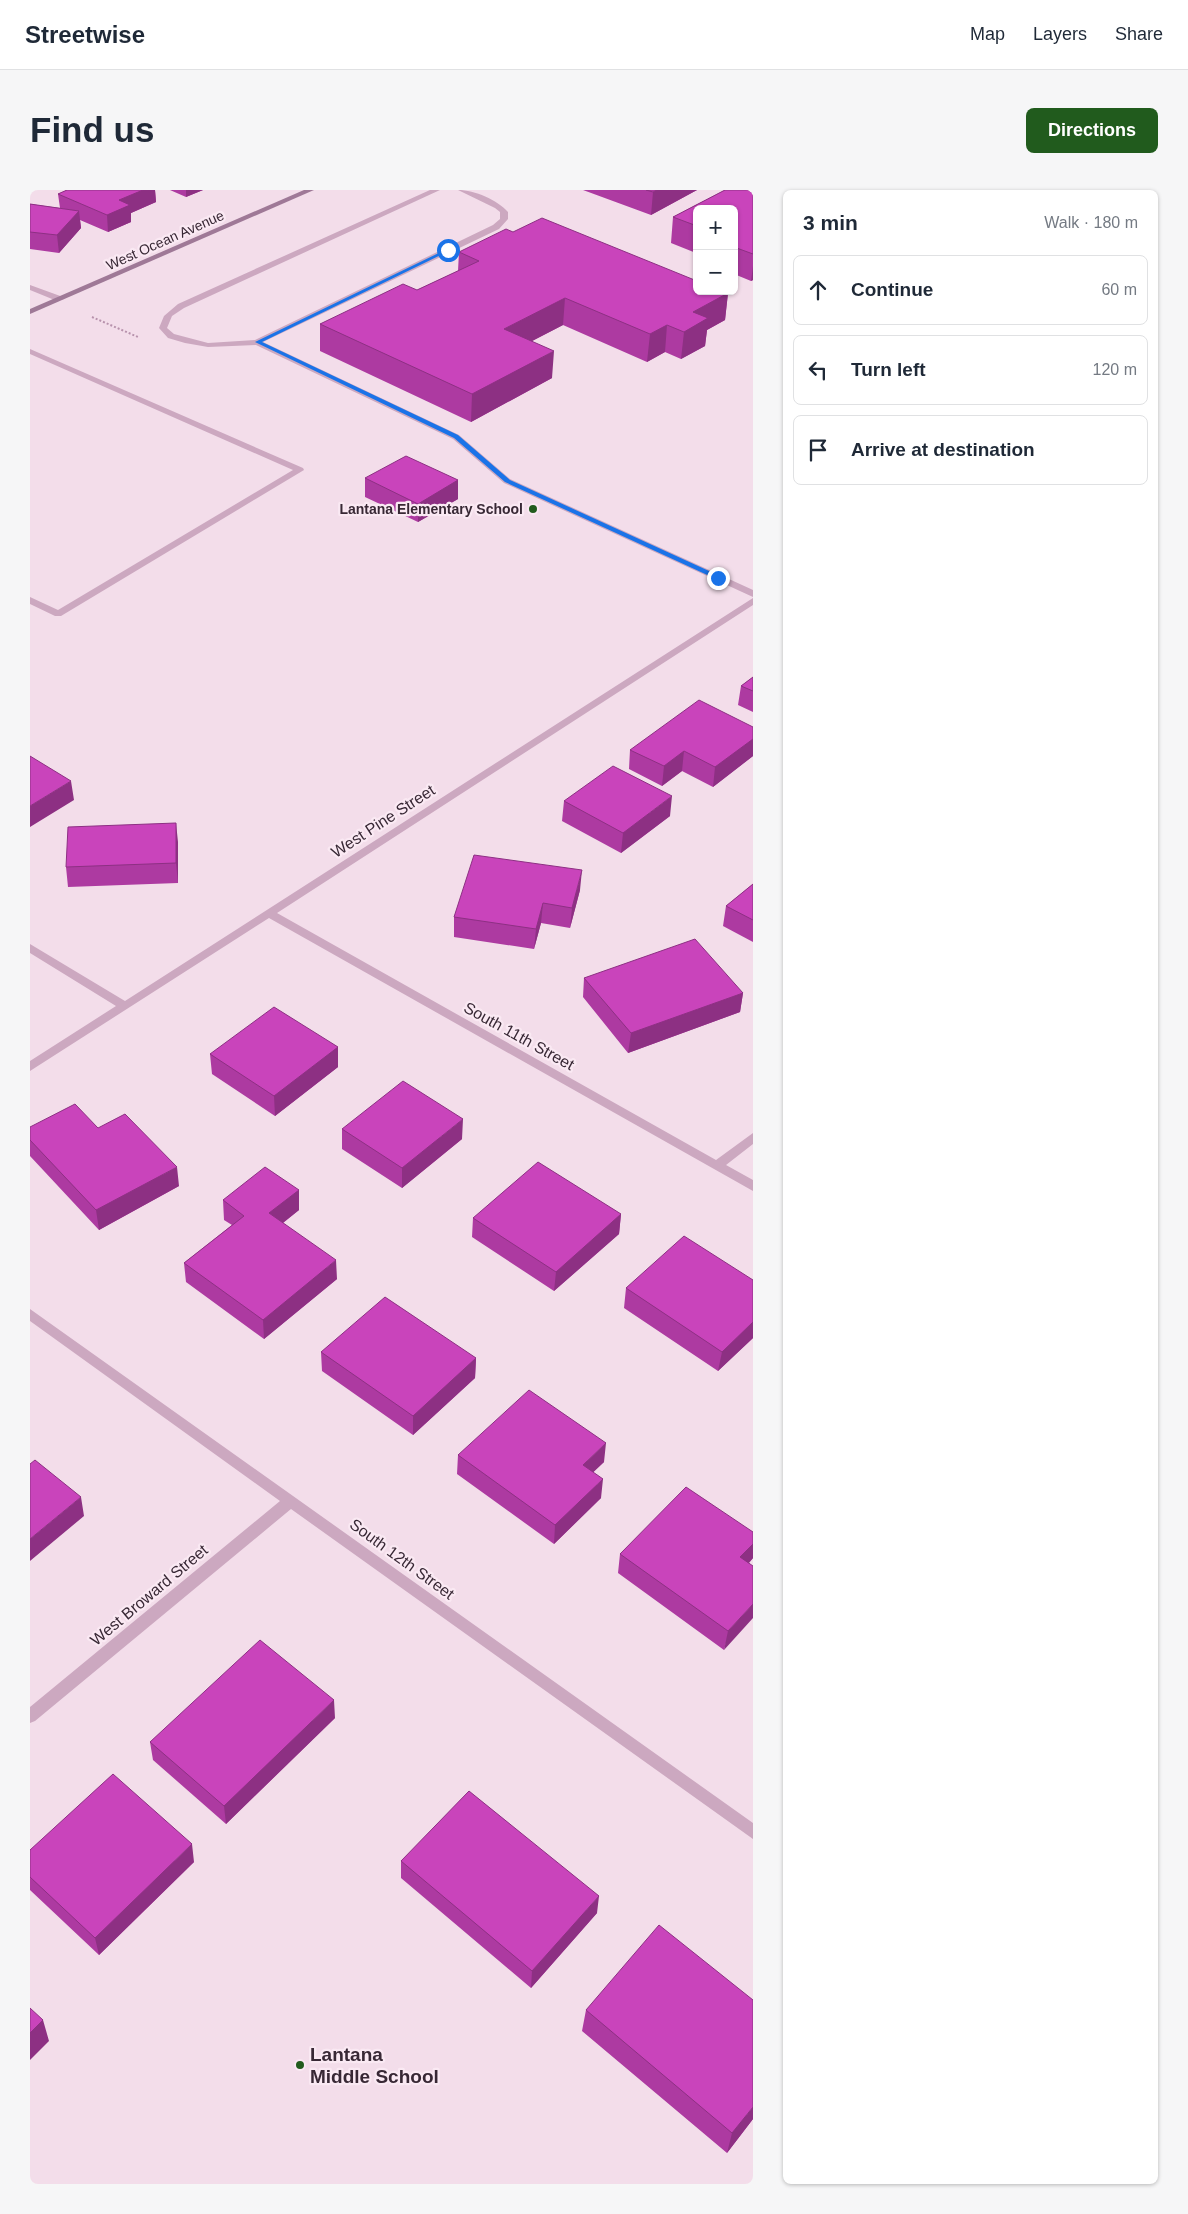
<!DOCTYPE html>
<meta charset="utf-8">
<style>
body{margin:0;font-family:Helvetica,sans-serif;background:#f6f6f7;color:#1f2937}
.controls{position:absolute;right:15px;top:15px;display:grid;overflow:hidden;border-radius:8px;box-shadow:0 1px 4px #0004}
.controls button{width:45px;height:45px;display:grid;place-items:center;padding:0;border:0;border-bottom:1px solid #e0e1e3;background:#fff;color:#1f2937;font:25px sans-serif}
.stop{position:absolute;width:15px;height:15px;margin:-11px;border:4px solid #1a73e8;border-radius:50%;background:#fff}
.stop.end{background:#1a73e8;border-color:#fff;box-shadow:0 1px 5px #0008}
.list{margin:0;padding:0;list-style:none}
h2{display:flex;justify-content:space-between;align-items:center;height:65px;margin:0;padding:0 20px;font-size:21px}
h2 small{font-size:16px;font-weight:400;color:#747a83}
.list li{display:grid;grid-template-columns:32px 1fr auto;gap:15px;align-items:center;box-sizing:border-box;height:70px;margin:0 10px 10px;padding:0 10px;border:1px solid #e0e1e3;border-radius:8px}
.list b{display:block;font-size:19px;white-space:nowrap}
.list em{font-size:16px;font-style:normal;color:#747a83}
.icon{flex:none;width:28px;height:28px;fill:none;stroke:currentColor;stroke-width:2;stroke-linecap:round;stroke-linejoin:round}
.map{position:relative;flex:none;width:723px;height:1994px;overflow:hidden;border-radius:8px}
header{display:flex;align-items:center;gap:30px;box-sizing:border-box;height:70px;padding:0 25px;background:#fff;border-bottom:1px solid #e0e1e3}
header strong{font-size:24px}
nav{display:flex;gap:28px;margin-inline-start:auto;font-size:18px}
.intro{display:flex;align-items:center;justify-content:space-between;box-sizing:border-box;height:120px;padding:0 30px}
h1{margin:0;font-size:35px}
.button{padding:12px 22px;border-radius:8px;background:#215b1d;color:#fff;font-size:18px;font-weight:700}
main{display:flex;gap:30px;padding:0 30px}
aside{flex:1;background:#fff;border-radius:8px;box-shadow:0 1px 4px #0004}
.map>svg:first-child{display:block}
</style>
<header>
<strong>Streetwise</strong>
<nav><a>Map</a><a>Layers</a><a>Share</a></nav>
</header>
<div class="intro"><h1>Find us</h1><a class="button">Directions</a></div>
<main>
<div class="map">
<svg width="723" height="1994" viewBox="0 0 723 1994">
<rect width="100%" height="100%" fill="#f3ddea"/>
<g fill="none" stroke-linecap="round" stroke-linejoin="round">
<!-- path -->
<path stroke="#b792ac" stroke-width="2" stroke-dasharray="2 2" stroke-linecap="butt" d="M62 127 108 147"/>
<!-- lane -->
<path fill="#cca8c0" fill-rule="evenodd" d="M400 0H410L154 118 142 126 137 138 144 144 178 153 225 150 463 35 470 29V22L465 18 428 0C445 0 467 10 478 22V29L469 39 233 152 429 245 480 289 723 400V407L474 293 423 249 226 155 178 157 155 153 138 148 129 138 134 126 148 114Z
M0 159 273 278 274 280 31 426H25L0 414V407L28 420 263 280 0 164Z"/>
<!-- street -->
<path fill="#cca8c0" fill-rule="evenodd" d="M0 95 33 107 34 109 27 111 0 100Z
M723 408V415L247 723 686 970 723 943V954L696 975 723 990V1001L239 728 0 881V871L86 816 0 763V754L95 811Z
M0 1119 723 1633V1649L261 1319 5 1531 0 1533V1517L250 1311 0 1131Z"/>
<!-- secondary -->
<path fill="#9f7997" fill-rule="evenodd" d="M274 0H284L0 124V119Z"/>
</g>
<!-- wall -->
<path fill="#ad3aa1" d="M37 0H125L126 12 101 23V32L78 42 50 30 51 38 29 63 0 59V14L30 18 28 4Z
M140 0H173L156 7Z
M553 0H667L621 25Z
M695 0H723V90L721 91 704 84V19H667V70L666 69V63L641 53 643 27Z
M483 42 698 103 695 130 677 140 675 156 651 169 635 162 617 172 533 135 502 151 522 188 441 232 290 161V134L387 100 428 81 429 62Z
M335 288 428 290V309L388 332 335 307Z
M723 487V522L708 515 711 496Z
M723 537V566L683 597 652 581 632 596 599 579 600 560Z
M534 611 640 626 591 663 532 631Z
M148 652V693L38 697 36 677Z
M723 694V752L693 736 696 716Z
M550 700 540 738 511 733 504 759 424 747V727Z
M554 788 713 803 710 822 598 863 553 807Z
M308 857V877L245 926 182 884 180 864Z
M0 937 68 938 149 996 69 1040 0 966Z
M312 939 432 949 372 998 312 959Z
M269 1000V1020L253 1033 307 1089 234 1149 156 1092 154 1073 202 1035 194 1030 193 1010Z
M591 1024 589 1044 524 1101 442 1047 443 1028Z
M723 1090V1148L688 1181 594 1118 596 1098Z
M291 1162 446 1168 445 1188 383 1245 292 1181Z
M428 1265 574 1272 563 1282 571 1308 524 1354 427 1284Z
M723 1342V1368L719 1373 694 1460 588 1383 590 1364Z
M305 1528 196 1634 123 1570 120 1552Z
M0 1660 164 1672 69 1765 0 1700Z
M371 1671 567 1723 501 1798 371 1688Z
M556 1820 723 1929 697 1963 552 1841Z"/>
<!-- shaded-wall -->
<path fill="#8d3083" d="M113 0H125L126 12 101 23V32L78 42 77 25 89 10Z
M156 0H173L156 7Z
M627 0H667L621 25 623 2Z
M49 21 51 38 29 63 27 45Z
M723 76V90L721 91Z
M698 103 695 130 677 140 675 156 651 169 654 142 663 122Z
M535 108 533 135 473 166 474 139Z
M637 135 635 162 617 172 620 144Z
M524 161 522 188 441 232 442 204Z
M428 290V309L388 332V314Z
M723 549V566L683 597 685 577Z
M654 561 652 581 632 596 634 576Z
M41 591 44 610 0 637V616Z
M642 606 640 626 591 663 593 643Z
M146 633 148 652V693L146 673Z
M552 680 550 700 540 738 542 718Z
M513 713 511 733 504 759 506 739Z
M713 803 710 822 598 863 601 843Z
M308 857V877L245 926 244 906Z
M433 929 432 949 372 998V978Z
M147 977 149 996 69 1040 66 1020Z
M269 1000V1020L240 1043 239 1023Z
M591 1024 589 1044 524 1101 526 1082Z
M306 1070 307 1089 234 1149 233 1130Z
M723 1132V1148L688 1181 692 1162Z
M446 1168 445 1188 383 1245V1226Z
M576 1253 574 1272 551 1294 553 1275Z
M573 1289 571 1308 524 1354 525 1335Z
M51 1307 54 1326 0 1371V1349Z
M723 1354V1368L707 1386 710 1367Z
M723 1414V1428L694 1460 698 1441Z
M304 1510 305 1528 196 1634 194 1616Z
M162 1654 164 1672 69 1765 65 1748Z
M569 1706 567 1723 501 1798 502 1781Z
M13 1830 19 1851 0 1870V1843Z
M723 1917V1929L697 1963 702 1943Z"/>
<!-- building -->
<path fill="#c944bb" stroke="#8d3083" d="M37 0H113L89 10 100 15 77 25 28 4Z
M616 0H627L623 2Z
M695 0H723V64L704 57V19H667V36L643 27Z
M0 14 49 21 27 45 0 42Z
M512 28 667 91V101H692L698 103 663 122 678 128 654 142 637 135 620 144 535 108 474 139 524 161 442 204 290 134 373 94 387 100 449 71 429 62 476 39 483 42Z
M376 266 428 290 388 314 335 288Z
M723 487V501L711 496Z
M669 510 723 537V549L685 577 654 561 634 576 600 560Z
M0 566 41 591 0 616Z
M583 576 642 606 593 643 534 611Z
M146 633V673L36 677 38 637Z
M444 665 552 680 542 718 513 713 506 739 424 727Z
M723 694V730L696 716Z
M665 749 713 803 601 843 554 788Z
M244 817 308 857 244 906 180 864Z
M373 891 433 929 372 978 312 939Z
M45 914 68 938 95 924 147 977 66 1020 0 950V937Z
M508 972 591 1024 526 1082 443 1028Z
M235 977 269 1000 239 1023 306 1070 233 1130 154 1073 214 1026 193 1010Z
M654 1046 723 1090V1132L692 1162 596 1098Z
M355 1107 446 1168 383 1226 291 1162Z
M499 1200 576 1253 553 1275 573 1289 525 1335 428 1265Z
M5 1270 51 1307 0 1349V1274Z
M656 1297 723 1342V1354L710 1367 723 1376V1414L698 1441 590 1364Z
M230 1450 304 1510 194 1616 120 1552Z
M83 1584 162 1654 65 1748 0 1687V1660Z
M439 1601 569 1706 502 1781 371 1671Z
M629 1735 723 1810V1917L702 1943 556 1820Z
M0 1818 13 1830 0 1843Z"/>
<!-- route -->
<path fill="#1a73e8" d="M417 59 421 60 232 152 428 245 480 290 690 386V389H686L475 292 424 248 225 152Z"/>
<!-- markers -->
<g fill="#215b1d" stroke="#fae9f3" stroke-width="2">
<circle cx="503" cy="319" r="5"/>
<circle cx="270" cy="1875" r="5"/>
</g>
<g text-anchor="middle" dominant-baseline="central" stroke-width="4.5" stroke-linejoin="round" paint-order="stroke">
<!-- far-street labels -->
<g font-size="14" fill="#382835" stroke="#fae9f3">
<text transform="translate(135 50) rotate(-24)">West Ocean Avenue</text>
</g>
<!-- far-poi labels -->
<g font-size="14" font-weight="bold" fill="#382835" stroke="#fae9f3" text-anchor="end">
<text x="493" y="319">Lantana Elementary School</text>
</g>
<!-- street labels -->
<g font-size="16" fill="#382835" stroke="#fae9f3">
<text transform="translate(353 631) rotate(-33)">West Pine Street</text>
<text transform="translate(489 846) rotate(29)">South 11th Street</text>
<text transform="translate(372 1369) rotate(36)">South 12th Street</text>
<text transform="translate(119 1405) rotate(-40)">West Broward Street</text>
</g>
<!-- near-poi labels -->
<g font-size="19" font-weight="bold" fill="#382835" stroke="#fae9f3" text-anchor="start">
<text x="280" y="1864">Lantana<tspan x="280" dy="22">Middle School</tspan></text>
</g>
</g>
</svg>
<div class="controls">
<button>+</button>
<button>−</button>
</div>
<div class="stop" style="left:418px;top:60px"></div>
<div class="stop end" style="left:688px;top:388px"></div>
</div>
<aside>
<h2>3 min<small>Walk · 180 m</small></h2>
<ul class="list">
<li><svg class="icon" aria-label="ahead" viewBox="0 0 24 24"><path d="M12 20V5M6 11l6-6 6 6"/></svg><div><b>Continue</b></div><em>60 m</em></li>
<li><svg class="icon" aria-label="left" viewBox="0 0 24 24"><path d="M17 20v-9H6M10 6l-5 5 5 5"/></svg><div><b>Turn left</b></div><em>120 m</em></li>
<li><svg class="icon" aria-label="arrive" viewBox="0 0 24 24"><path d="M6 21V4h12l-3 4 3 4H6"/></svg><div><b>Arrive at destination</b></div></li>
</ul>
</aside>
</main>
